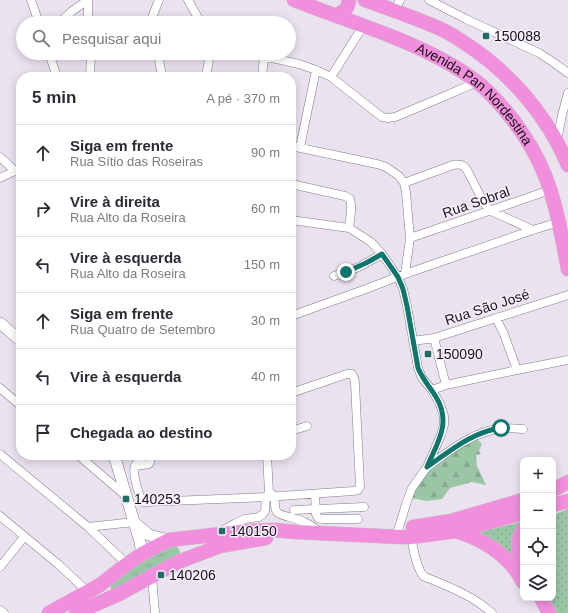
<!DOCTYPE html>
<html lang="pt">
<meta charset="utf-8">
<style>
body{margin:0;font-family:Helvetica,sans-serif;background:#f2f2f3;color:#2b2b33}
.controls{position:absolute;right:12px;bottom:12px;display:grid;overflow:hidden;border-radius:8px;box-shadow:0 2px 10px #0003}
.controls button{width:36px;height:36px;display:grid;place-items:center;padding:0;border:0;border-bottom:1px solid #e1e1e2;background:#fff;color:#2b2b33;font:20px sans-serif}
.stop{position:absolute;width:12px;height:12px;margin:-9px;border:3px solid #0f766e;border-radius:50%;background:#fff}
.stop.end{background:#0f766e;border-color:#fff;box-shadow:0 1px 4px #0008}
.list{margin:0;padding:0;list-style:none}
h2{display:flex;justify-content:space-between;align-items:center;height:52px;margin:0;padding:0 16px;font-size:17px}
h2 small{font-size:13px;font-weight:400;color:#7c7c81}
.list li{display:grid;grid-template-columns:26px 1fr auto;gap:12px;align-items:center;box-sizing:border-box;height:56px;padding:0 16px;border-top:1px solid #e1e1e2}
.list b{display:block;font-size:15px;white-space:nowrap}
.list p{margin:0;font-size:13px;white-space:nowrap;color:#7c7c81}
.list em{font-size:13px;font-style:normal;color:#7c7c81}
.icon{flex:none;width:22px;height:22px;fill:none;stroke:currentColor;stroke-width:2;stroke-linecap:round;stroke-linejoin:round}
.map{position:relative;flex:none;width:568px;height:613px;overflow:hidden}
.search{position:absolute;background:#fff;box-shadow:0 2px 10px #0003;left:16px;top:16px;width:280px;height:44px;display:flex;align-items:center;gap:10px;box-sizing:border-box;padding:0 14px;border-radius:22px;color:#7c7c81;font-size:15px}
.panel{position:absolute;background:#fff;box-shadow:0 2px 10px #0003;left:16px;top:72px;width:280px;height:388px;border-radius:16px}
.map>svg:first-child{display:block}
</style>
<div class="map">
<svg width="568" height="613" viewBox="0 0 568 613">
<defs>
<pattern id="grass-dots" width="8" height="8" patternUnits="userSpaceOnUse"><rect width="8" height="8" fill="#9ac6a6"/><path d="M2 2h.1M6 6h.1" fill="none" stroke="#84a98e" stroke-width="1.8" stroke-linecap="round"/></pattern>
<pattern id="forest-firs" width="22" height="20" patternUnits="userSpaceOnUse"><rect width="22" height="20" fill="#9ac6a6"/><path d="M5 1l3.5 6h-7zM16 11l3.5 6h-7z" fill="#84a98e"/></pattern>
<pattern id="park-tufts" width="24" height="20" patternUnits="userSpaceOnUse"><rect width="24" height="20" fill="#9ac6a6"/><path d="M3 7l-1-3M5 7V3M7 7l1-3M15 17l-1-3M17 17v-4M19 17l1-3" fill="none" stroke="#84a98e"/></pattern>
</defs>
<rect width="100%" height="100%" fill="#ebe2ef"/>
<!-- grass -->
<path fill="url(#grass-dots)" d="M568 509V613H555L547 598H553V515Z
M521 522 518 529 521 566 474 533Z"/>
<!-- forest -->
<path fill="url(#forest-firs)" d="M475 437 482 444 479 450 481 454 476 455 477 466 486 485 472 482 450 488 442 499 427 501 411 498 412 492 428 468Z"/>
<!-- park -->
<path fill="url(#park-tufts)" d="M173 545C177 547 180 548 180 554L175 560 116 592 111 589V584L122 571Z"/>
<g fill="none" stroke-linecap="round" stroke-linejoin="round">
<defs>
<path id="street" d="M31 0 39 23
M188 0 201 23
M429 0 466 19 539 53 553 62 568 73
M394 11 400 0
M59 23 72 11 88 0
M88 23V0
M153 23V15L159 0
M49 53 57 77
M158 53 162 77
M249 53 299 64 316 70 331 77 382 117 388 118 395 117 445 96 477 82
M90 77 91 53
M206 77 210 53
M262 77 264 57
M331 77 358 34 364 26
M557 141 562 115 568 93
M291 146 377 164 386 167 399 176 404 183 406 192 410 238 405 274
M300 147 316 70
M0 157 15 171H21
M0 178 15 171
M404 183 453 165C460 164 463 164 467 170L484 203 491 211 533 230
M291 184 345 196 350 199C353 208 350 218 349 228
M291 220 349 228 371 242 382 254 398 277 403 289 407 306 418 368 422 378 432 390 440 404 444 416V425L441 435 427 467 412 488 407 501 396 537
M410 238 550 190
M334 276 359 267 382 254
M291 316 366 289 405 274 533 230 559 222
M496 318 504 334 517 370
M434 338 446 385
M413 341 434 338 568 295
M0 388 21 406
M432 390 446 385 517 370 568 360
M291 431 307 426
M0 454 88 527 127 564
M78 455 126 496
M145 455C131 465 133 472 137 487 138 492 140 497 143 502H146L266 497 353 491 358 490 360 487 355 383 354 378 352 374H347L291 393
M135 466 149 464 150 462V455
M427 467C447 453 467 436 492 430 502 427 513 428 523 429
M272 494 275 497C275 501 274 509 277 512 280 515 285 516 289 517 302 520 309 524 320 532
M315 494 316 514 318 518 322 519H358
M294 510 364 507
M0 516 58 564 88 592
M88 527 134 522
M221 531 236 523 245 519 259 517 263 514 265 511 266 497 269 493 267 455
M411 537C414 550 415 564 423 576 447 586 472 595 492 613
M0 567 24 537
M152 577 155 613
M0 610 4 613"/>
<path id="secondary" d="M0 323 21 341
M114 455 140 542 142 554
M135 523 149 535 169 540"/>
<g id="highway">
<path id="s1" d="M294 0C325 12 357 23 388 35 419 47 449 61 476 81 490 92 502 106 513 120 526 137 538 157 546 178 557 207 562 238 568 269"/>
<path d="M365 0C392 10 419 19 445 31 451 34 457 38 463 42 509 71 547 115 568 165"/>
<path d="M336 15C344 12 348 9 349 0"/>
<path d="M553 490 568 482"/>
<path d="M553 505 568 501"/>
<path d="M413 527 451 521 523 500"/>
<path d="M523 529C516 541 518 552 523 564"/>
<path d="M456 531C485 540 509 555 523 582"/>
<path d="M541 598 549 613"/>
<path d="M49 613 100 585 127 564 142 554 169 540 248 531 274 530 296 532 401 537H411L456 531 523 513"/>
<path d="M76 613 119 594 178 562 220 546 266 538"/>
</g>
</defs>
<!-- street casing -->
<use href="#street" stroke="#827a86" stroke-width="9"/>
<!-- secondary casing -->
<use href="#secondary" stroke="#827a86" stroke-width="12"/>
<!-- highway casing -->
<use href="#highway" stroke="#c7c6c7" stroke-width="15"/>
<!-- street -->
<use href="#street" stroke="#fff" stroke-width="8"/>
<!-- secondary -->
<use href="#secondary" stroke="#fff" stroke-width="11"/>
<!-- highway -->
<use href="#highway" stroke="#f18fdd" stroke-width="14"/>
</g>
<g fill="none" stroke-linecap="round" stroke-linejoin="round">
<!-- route -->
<path stroke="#0f766e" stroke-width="5" d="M346 272 366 263 382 254 398 277 403 289 407 306 418 368C423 380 430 387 436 397 452 423 437 443 427 467 450 451 472 432 501 428"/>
</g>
<!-- markers -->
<g fill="#226c64" stroke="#f8effd" stroke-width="1.5">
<rect x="482" y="32" width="8" height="8" rx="2"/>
<rect x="424" y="350" width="8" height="8" rx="2"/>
<rect x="122" y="495" width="8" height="8" rx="2"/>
<rect x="218" y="527" width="8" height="8" rx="2"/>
<rect x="157" y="571" width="8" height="8" rx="2"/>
</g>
<g text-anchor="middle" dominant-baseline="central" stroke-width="3" stroke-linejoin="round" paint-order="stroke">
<!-- poi labels -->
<g font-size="14" fill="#151217" stroke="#f8effd" text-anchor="start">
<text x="494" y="36">150088</text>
<text x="436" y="354">150090</text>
<text x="134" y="499">140253</text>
<text x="230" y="531">140150</text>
<text x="169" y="575">140206</text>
</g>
<!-- street labels -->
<g font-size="14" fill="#151217" stroke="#f8effd">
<text stroke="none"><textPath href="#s1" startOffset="207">Avenida Pan Nordestina</textPath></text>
<text transform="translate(476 202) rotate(-19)">Rua Sobral</text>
<text transform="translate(487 307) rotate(-18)">Rua São José</text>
</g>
</g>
</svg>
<div class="controls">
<button>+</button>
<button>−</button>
<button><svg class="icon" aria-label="locate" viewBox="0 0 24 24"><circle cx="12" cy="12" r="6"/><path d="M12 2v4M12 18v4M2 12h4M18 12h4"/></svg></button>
<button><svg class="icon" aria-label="layers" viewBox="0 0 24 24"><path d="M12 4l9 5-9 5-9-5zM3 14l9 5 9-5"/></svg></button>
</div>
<div class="stop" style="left:501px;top:428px"></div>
<div class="stop end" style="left:346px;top:272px"></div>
<div class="search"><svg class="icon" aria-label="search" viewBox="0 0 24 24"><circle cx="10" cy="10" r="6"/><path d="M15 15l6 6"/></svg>Pesquisar aqui</div>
<section class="panel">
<h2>5 min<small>A pé · 370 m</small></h2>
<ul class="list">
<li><svg class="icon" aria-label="ahead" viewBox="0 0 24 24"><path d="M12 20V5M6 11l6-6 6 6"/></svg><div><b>Siga em frente</b><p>Rua Sítio das Roseiras</p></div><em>90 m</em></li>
<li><svg class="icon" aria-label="right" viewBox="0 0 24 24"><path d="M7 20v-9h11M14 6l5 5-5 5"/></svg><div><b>Vire à direita</b><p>Rua Alto da Roseira</p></div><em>60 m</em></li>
<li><svg class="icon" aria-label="left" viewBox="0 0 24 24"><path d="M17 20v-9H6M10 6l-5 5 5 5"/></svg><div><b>Vire à esquerda</b><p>Rua Alto da Roseira</p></div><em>150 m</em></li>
<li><svg class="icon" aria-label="ahead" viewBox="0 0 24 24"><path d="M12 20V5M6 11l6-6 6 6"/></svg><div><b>Siga em frente</b><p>Rua Quatro de Setembro</p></div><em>30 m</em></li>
<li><svg class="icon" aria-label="left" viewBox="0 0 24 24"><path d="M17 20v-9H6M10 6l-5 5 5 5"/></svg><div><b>Vire à esquerda</b></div><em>40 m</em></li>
<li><svg class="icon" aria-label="arrive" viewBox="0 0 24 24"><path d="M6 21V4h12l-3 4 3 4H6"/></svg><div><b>Chegada ao destino</b></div></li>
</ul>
</section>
</div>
